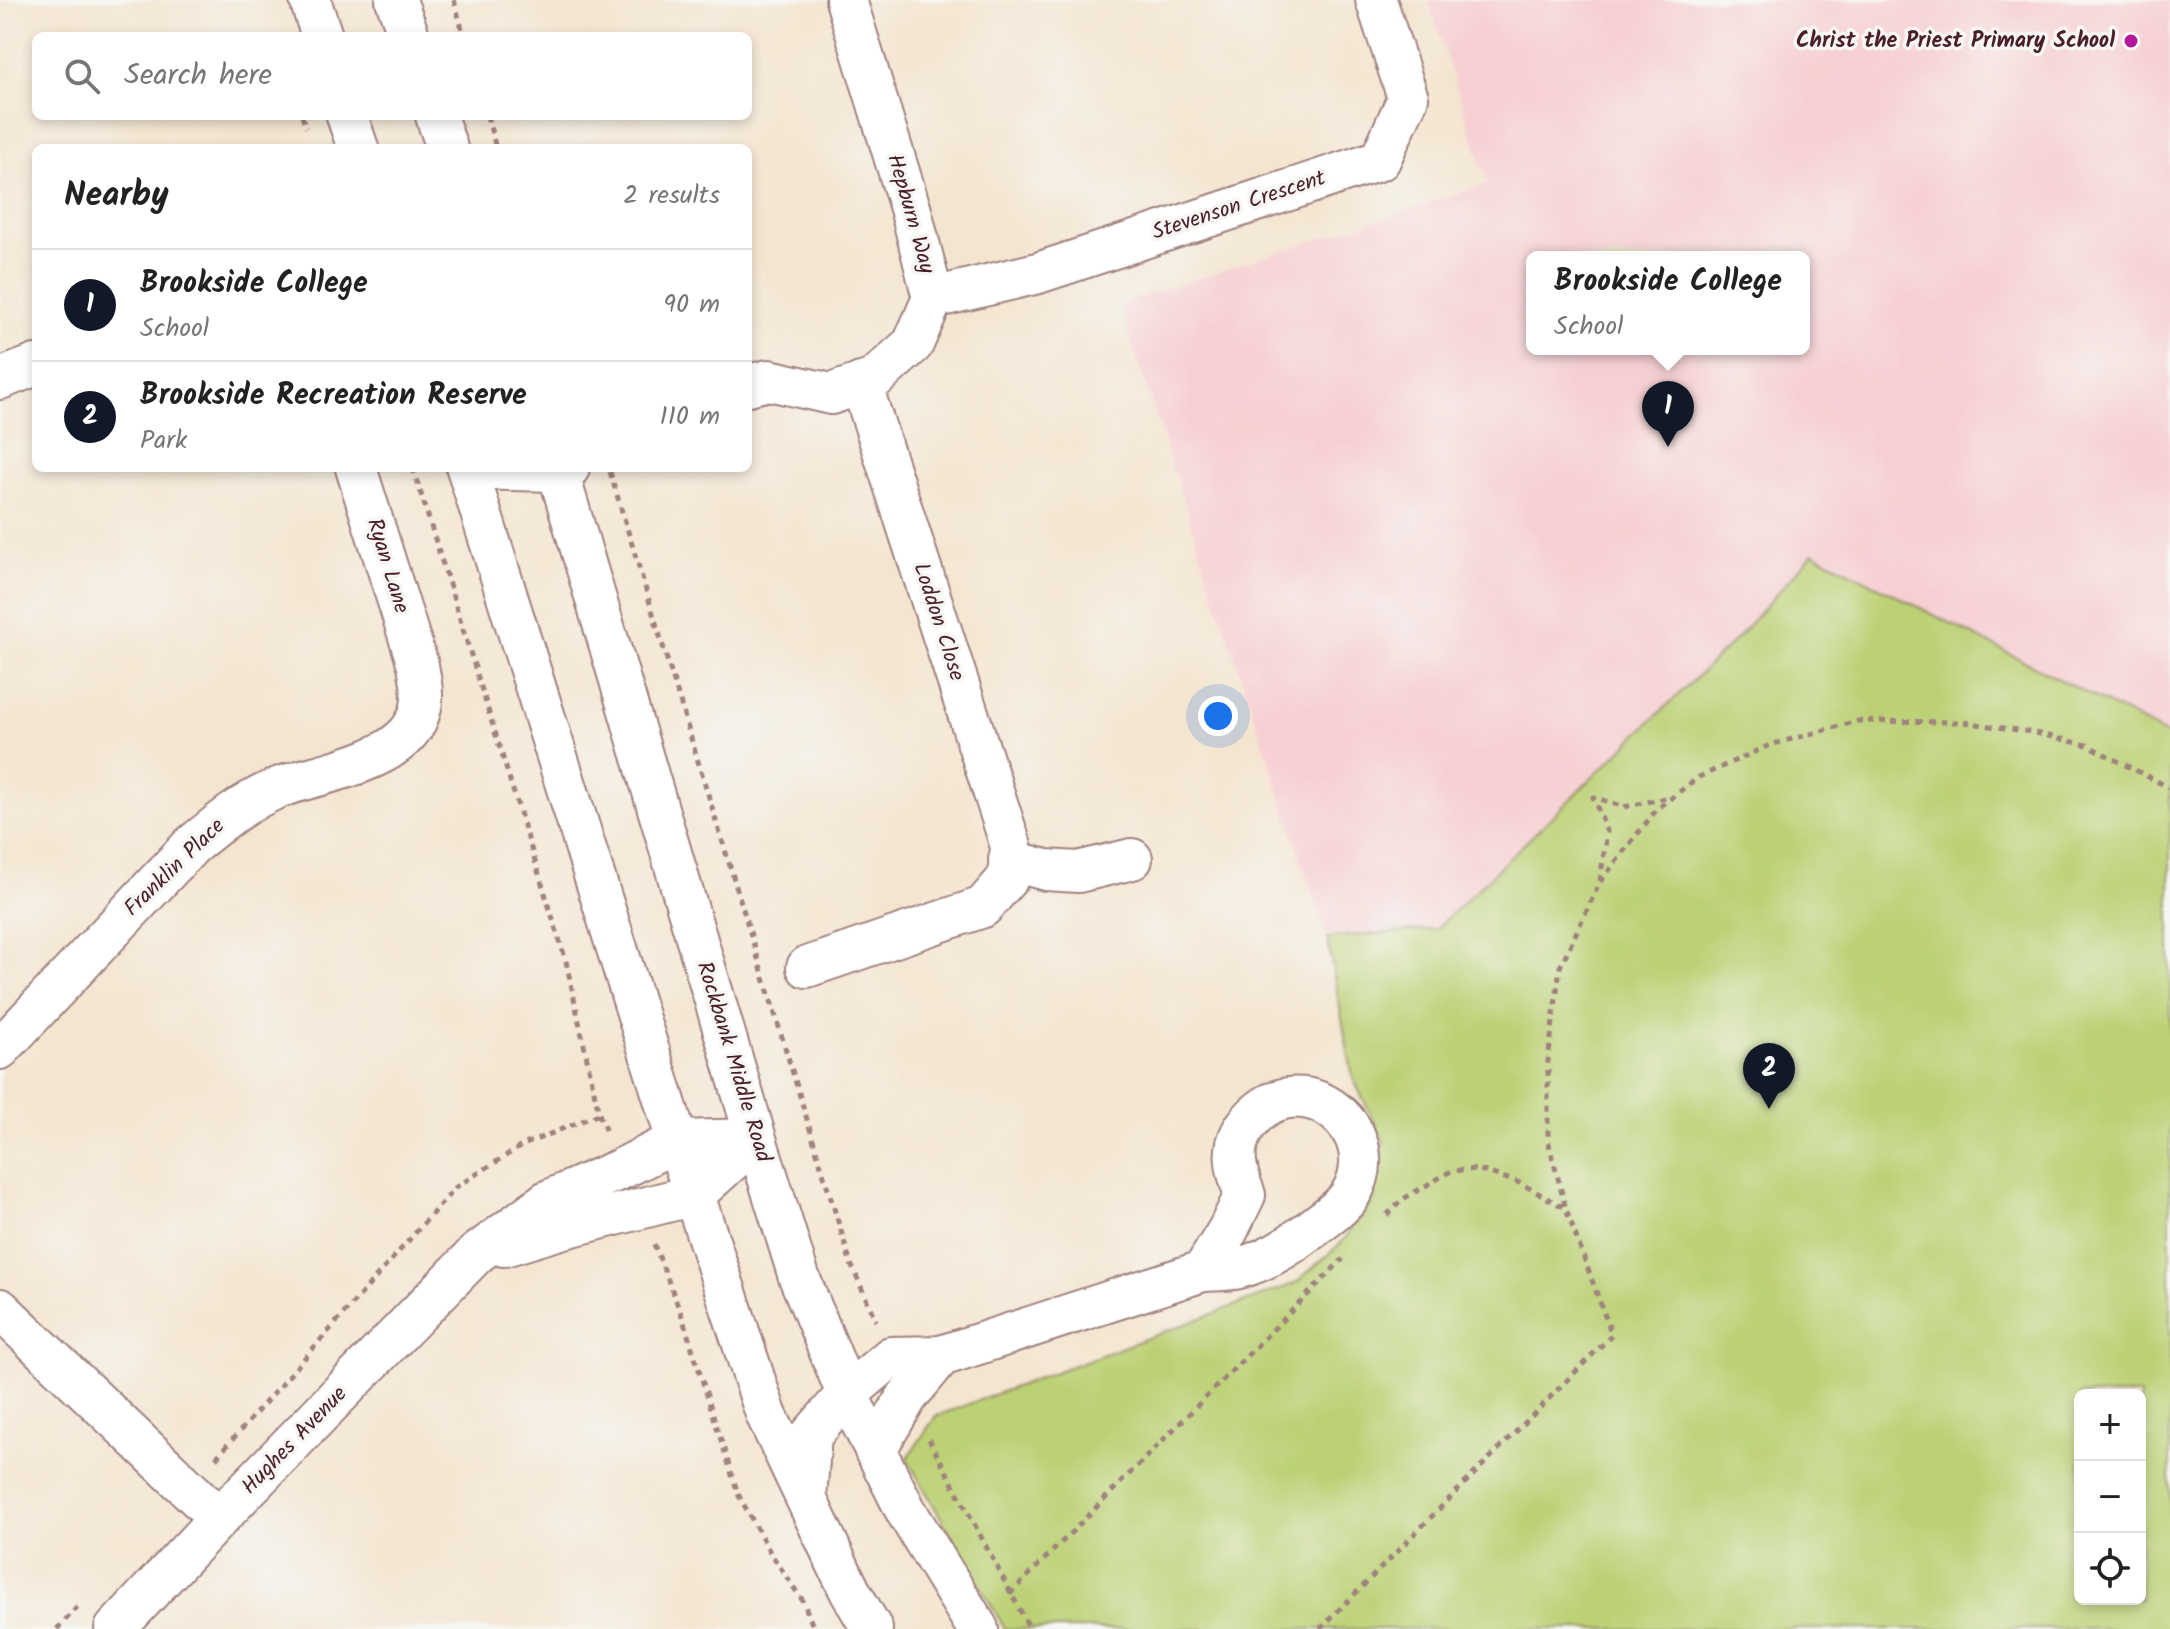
<!DOCTYPE html>
<meta charset="utf-8">
<style>
body{margin:0;font-family:Kalam,sans-serif;background:#f6f6f6;color:#222}
.controls{position:absolute;right:24px;bottom:24px;display:grid;overflow:hidden;border-radius:12px;box-shadow:0 4px 12px #0003}
.controls button{width:72px;height:72px;display:grid;place-items:center;padding:0;border:0;border-bottom:2px solid #e0e0e0;background:#fff;color:#222;font:40px sans-serif}
.you{position:absolute;left:1218px;top:716px;width:28px;height:28px;margin:-20px;border:6px solid #fff;border-radius:50%;background:#1a73e8;box-shadow:0 0 0 12px #1a73e833}
.badge{display:grid;place-items:center;width:52px;height:52px;border-radius:50%;background:#111827;color:#fff;font-size:26px;font-weight:700}
.pin{position:absolute;translate:-50% -66px;filter:drop-shadow(0 2px 4px #0008)}
.pin::after{content:'';position:absolute;top:42px;width:28px;height:24px;background:inherit;clip-path:polygon(0 0,100% 0,50% 100%)}
.popup{position:absolute;left:1526px;top:251px;width:284px;height:104px;box-sizing:border-box;display:grid;place-content:center;border-radius:12px;background:#fff;filter:drop-shadow(0 2px 6px #0005);font-size:26px;white-space:nowrap;color:#767676}
.popup b{font-size:30px;color:#222}
.popup::after{content:'';position:absolute;left:50%;top:100%;margin-left:-16px;border:16px solid transparent;border-top-color:#fff}
.list{margin:0;padding:0;list-style:none}
h2{display:flex;justify-content:space-between;align-items:center;height:104px;margin:0;padding:0 32px;font-size:34px}
h2 small{font-size:26px;font-weight:400;color:#767676}
.list li{display:grid;grid-template-columns:52px 1fr auto;gap:24px;align-items:center;box-sizing:border-box;height:112px;padding:0 32px;border-top:2px solid #e0e0e0}
.list b{display:block;font-size:30px;white-space:nowrap}
.list p{margin:0;font-size:26px;white-space:nowrap;color:#767676}
.list em{font-size:26px;font-style:normal;color:#767676}
.icon{flex:none;width:44px;height:44px;fill:none;stroke:currentColor;stroke-width:2;stroke-linecap:round;stroke-linejoin:round}
.map{position:relative;flex:none;width:2170px;height:1629px;overflow:hidden}
.search{position:absolute;background:#fff;box-shadow:0 4px 12px #0003;left:32px;top:32px;width:720px;height:88px;display:flex;align-items:center;gap:20px;box-sizing:border-box;padding:0 28px;border-radius:12px;color:#767676;font-size:30px}
.panel{position:absolute;background:#fff;box-shadow:0 4px 12px #0003;left:32px;top:144px;width:720px;height:328px;border-radius:12px}
.map>svg:first-child{display:block}
</style>
<div class="map">
<svg width="2170" height="1629" viewBox="0 0 2170 1629">
<rect width="100%" height="100%" fill="#f6f6f2"/>
<filter id="ink" filterUnits="userSpaceOnUse"><feTurbulence type="fractalNoise" baseFrequency=".0125" numOctaves="2"/><feDisplacementMap in="SourceGraphic" scale="16" xChannelSelector="R" yChannelSelector="G"/><feConvolveMatrix kernelMatrix="1 2 1 2 8 2 1 2 1" color-interpolation-filters="sRGB"/></filter>
<filter id="wash" filterUnits="userSpaceOnUse"><feTurbulence type="fractalNoise" baseFrequency=".006" numOctaves="4" result="noise"/><feDisplacementMap in="SourceGraphic" scale="32" xChannelSelector="R" yChannelSelector="G"/><feGaussianBlur stdDeviation="1.8" result="paint"/><feColorMatrix in="noise" values="0 0 0 0 0 0 0 0 0 0 0 0 0 0 0 0 0 1.4 0 .05"/><feComposite in="paint" operator="in"/></filter>
<g filter="url(#wash)">
<rect width="100%" height="100%" fill="#f4e5d0"/>
<!-- built -->
<path fill="#f7cfd2" fill-rule="evenodd" d="M1428 0H2170V736L1813 553 1740 635 1436 930 1327 938 1119 304 1488 184ZM1532 257H1804V349H1532Z"/>
<!-- green -->
<path fill="#bcd174" stroke="#837850" stroke-width="2" fill-rule="evenodd" d="M1813 553 2170 736V1629H1005L907 1459 936 1416 1296 1283 1342 1242 1373 1201 1383 1140 1353 1078 1327 938 1436 929 1740 635ZM2080 1395H2140V1599H2080Z"/>
</g>
<g filter="url(#ink)">
<g fill="none" stroke-linecap="round" stroke-linejoin="round">
<defs>
<path id="minor" d="M310 0 322 36
M396 0 409 36
M347 116 358 148
M436 116 447 148
M933 298 1038 273 1380 160 1408 98 1376 0
M0 379 36 365
M748 385 769 380 831 394 874 379 913 344 933 298 911 211 846 0
M467 468 694 1195 766 1414 850 1591 872 1629
M557 468 756 1139 799 1277 847 1394 906 1511 978 1629
M467 469 558 471 569 468
M1009 860 1046 870 1078 872 1132 859
M807 967 983 907 1008 878 1011 846 861 383
M0 1049 191 846C219 823 244 802 278 788 322 771 410 763 421 707 424 693 420 678 418 665L356 468
M504 1246 560 1229 694 1195 756 1139
M0 1309 219 1518
M875 1451 907 1397 941 1356
M806 1498 811 1435 847 1394 891 1357 941 1356 1203 1271C1215 1270 1228 1271 1239 1268 1266 1261 1288 1247 1309 1231 1323 1220 1341 1209 1350 1195 1389 1132 1306 1064 1254 1116 1229 1141 1233 1165 1245 1195L1228 1230 1203 1271
M115 1629 219 1518 476 1254 547 1201 621 1169 677 1141 756 1139"/>
</defs>
<!-- minor casing -->
<use href="#minor" stroke="#9f827e" stroke-width="44"/>
<!-- path -->
<path stroke="#9f827e" stroke-width="5" stroke-dasharray="6 6" stroke-linecap="butt" d="M454 0 464 36
M302 116 306 128
M487 116 496 148
M413 468 566 961 599 1114 606 1132
M610 472 851 1264 876 1321
M1600 881 1607 832 1593 797 1624 807 1670 797
M1387 1215 1403 1199 1451 1171 1477 1169 1520 1183 1565 1208
M654 1244 682 1316 738 1494 771 1554 803 1601 814 1629
M929 1439 1030 1629
M216 1458 456 1187 523 1145 599 1114
M1010 1594 1343 1259
M57 1629 81 1603
M1320 1629 1612 1335 1566 1209 1548 1140V1061L1560 967 1600 882 1657 809 1699 777 1770 745 1858 721 1963 722 2031 732 2087 745 2170 788"/>
<!-- minor -->
<use href="#minor" stroke="#fff" stroke-width="40"/>
</g>
</g>
<!-- markers -->
<circle fill="#b5179e" stroke="#f6f6f2" stroke-width="3" cx="2131" cy="41" r="8"/>
<g text-anchor="middle" dominant-baseline="central" stroke-width="7" stroke-linejoin="round" paint-order="stroke">
<!-- poi labels -->
<g font-size="22" font-weight="bold" fill="#4a1f2b" stroke="#f6f6f2" text-anchor="end">
<text x="2115" y="41">Christ the Priest Primary School</text>
</g>
<!-- street labels -->
<g font-size="22" fill="#4a1f2b" stroke="#f6f6f2">
<text transform="translate(1239 206) rotate(-18)">Stevenson Crescent</text>
<text transform="translate(910 214) rotate(74)">Hepburn Way</text>
<text transform="translate(387 566) rotate(73)">Ryan Lane</text>
<text transform="translate(938 622) rotate(72)">Loddon Close</text>
<text transform="translate(175 868) rotate(-44)">Franklin Place</text>
<text transform="translate(733 1062) rotate(73)">Rockbank Middle Road</text>
<text transform="translate(295 1441) rotate(-46)">Hughes Avenue</text>
</g>
</g>
</svg>
<div class="controls">
<button>+</button>
<button>−</button>
<button><svg class="icon" aria-label="locate" viewBox="0 0 24 24"><circle cx="12" cy="12" r="6"/><path d="M12 2v4M12 18v4M2 12h4M18 12h4"/></svg></button>
</div>
<div class="you"></div>
<div class="pin badge" style="left:1668px;top:447px">1</div>
<div class="popup"><b>Brookside College</b>School</div>
<div class="pin badge" style="left:1769px;top:1109px">2</div>
<div class="search"><svg class="icon" aria-label="search" viewBox="0 0 24 24"><circle cx="10" cy="10" r="6"/><path d="M15 15l6 6"/></svg>Search here</div>
<section class="panel">
<h2>Nearby<small>2 results</small></h2>
<ul class="list">
<li><span class="badge">1</span><div><b>Brookside College</b><p>School</p></div><em>90 m</em></li>
<li><span class="badge">2</span><div><b>Brookside Recreation Reserve</b><p>Park</p></div><em>110 m</em></li>
</ul>
</section>
</div>
